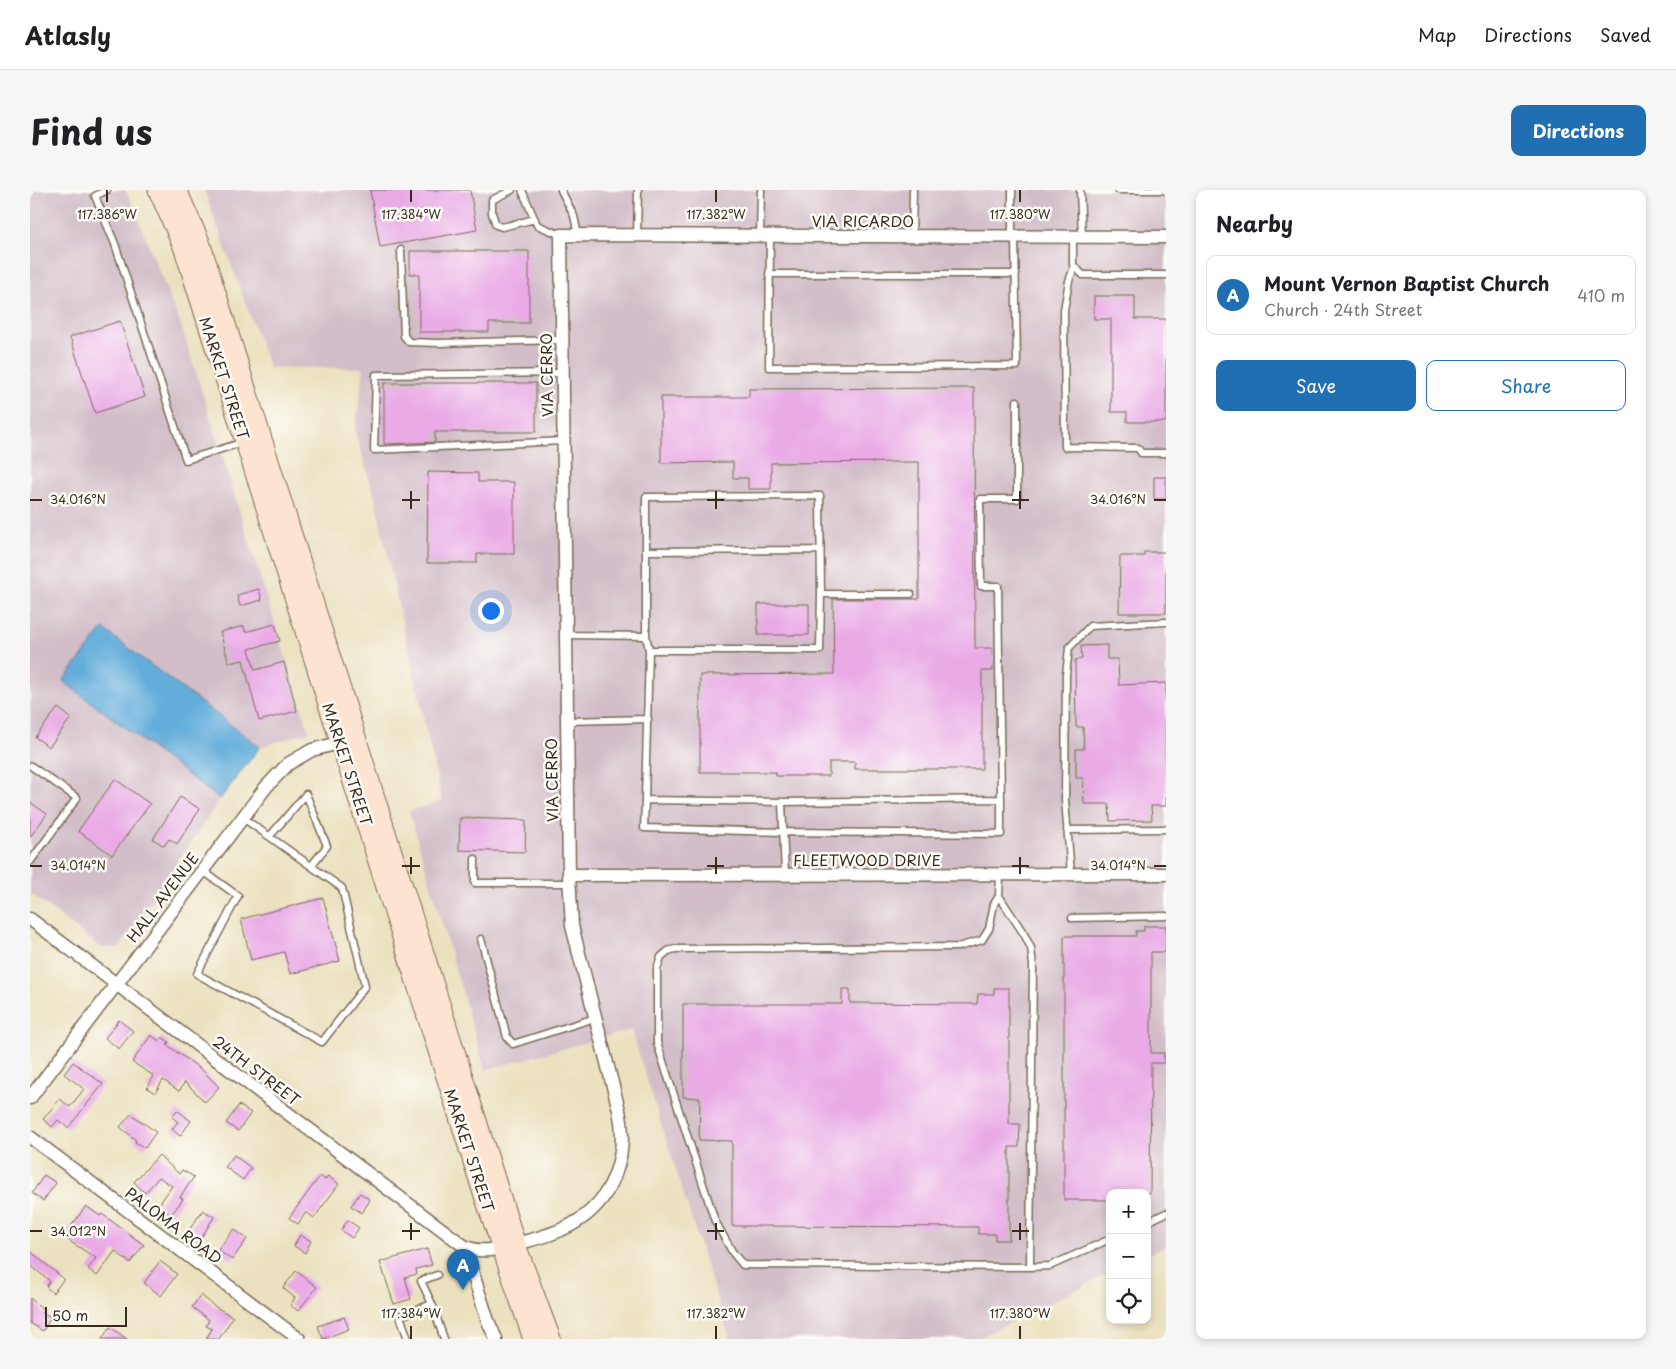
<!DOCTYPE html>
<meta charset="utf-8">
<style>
body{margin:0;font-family:"Playpen Sans",sans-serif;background:#f6f6f6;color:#202124}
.controls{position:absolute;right:15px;bottom:15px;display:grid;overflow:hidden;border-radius:10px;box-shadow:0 2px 8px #0003}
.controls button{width:45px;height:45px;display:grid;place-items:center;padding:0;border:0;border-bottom:1px solid #e0e0e0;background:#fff;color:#202124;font:25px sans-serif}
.scale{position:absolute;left:15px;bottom:12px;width:82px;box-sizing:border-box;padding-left:5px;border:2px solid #3b2a1e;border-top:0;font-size:14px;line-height:18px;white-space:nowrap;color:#3b2a1e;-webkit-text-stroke:4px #fdfcf7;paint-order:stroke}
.you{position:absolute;left:460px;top:420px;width:18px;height:18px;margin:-12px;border:4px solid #fff;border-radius:50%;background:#1a73e8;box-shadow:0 0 0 8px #1a73e833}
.badge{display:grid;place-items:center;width:32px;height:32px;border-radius:50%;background:#1f6fb2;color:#fff;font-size:16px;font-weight:700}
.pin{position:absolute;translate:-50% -41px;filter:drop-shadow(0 1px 2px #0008)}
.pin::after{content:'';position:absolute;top:26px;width:18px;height:15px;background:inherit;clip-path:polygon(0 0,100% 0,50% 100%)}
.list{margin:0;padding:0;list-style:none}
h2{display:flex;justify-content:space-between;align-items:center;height:65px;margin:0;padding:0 20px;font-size:21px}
h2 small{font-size:16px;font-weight:400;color:#757577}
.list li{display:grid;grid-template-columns:32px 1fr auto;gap:15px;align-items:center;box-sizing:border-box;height:80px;margin:0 10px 10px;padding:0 10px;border:1px solid #e0e0e0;border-radius:10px}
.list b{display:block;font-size:19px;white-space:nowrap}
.list p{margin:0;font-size:16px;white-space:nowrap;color:#757577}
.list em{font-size:16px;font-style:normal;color:#757577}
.actions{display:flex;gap:10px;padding:15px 20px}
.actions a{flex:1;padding:11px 0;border:1px solid #1f6fb2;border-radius:10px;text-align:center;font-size:18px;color:#1f6fb2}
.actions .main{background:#1f6fb2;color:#fff}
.icon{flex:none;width:28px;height:28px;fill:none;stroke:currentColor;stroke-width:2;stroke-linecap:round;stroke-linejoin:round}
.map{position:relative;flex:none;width:1136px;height:1149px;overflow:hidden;border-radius:10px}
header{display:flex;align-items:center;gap:30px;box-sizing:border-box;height:70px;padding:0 25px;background:#fff;border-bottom:1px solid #e0e0e0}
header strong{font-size:24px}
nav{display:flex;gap:28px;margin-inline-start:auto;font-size:18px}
.intro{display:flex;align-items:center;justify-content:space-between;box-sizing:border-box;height:120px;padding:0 30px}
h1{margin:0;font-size:35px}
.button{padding:12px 22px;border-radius:10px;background:#1f6fb2;color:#fff;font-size:18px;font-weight:700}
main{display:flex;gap:30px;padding:0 30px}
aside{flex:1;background:#fff;border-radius:10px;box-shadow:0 2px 8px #0003}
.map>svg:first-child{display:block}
</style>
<header>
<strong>Atlasly</strong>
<nav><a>Map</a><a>Directions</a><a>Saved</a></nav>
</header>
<div class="intro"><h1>Find us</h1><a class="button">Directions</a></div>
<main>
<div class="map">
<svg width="1136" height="1149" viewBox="0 0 1136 1149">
<rect width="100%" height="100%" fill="#fdfcf7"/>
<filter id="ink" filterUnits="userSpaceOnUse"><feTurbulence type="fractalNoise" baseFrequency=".02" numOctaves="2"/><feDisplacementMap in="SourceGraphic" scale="10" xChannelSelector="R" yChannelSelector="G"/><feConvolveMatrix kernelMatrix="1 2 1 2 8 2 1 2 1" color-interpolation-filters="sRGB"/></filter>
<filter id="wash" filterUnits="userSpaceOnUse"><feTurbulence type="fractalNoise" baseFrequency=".0096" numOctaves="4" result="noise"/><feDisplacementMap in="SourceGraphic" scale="20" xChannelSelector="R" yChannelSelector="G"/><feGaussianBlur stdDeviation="1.12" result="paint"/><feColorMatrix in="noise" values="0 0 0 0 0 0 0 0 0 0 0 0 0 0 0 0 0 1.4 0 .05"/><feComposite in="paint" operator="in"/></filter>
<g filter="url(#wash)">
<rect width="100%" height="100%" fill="#ebe1bf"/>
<!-- industrial -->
<path fill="#d2bdc8" d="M0 0H95L101 11 151 135 279 542 230 557 73 439 34 491 190 609 89 758H71L0 703Z
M174 0H1136V1055L1117 1065V1003H1080V1083L947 1149H700L601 840 455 880 379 621 412 611 344 304 325 241 334 178H239Z"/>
<!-- water -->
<path fill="#64addb" stroke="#506c7c" d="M73 439 230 557 190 609 33 491Z"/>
<g id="blocks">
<!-- building -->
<path fill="#e9aae6" d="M340 0H440L447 40 350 57Z
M380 61H499V133H459V142H389V84H380Z
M1064 106H1105V129H1136V232H1097V222H1081V129H1064Z
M90 131 115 207 65 223 40 147Z
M354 193H506V242H405V252L354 254Z
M944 198 945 458H962L963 481H952V579H825V572H799V586H746V582H670V485L804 484 803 409H889V272L741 273V299H718V288H703V272L631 273V207H719V199Z
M398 282 448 283V292H484V364H447V373H397Z
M1124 287H1136V309H1124Z
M1114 362H1136V423H1089L1090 366H1114Z
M229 399 232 410 210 416 207 405Z
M728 414H779V445H728Z
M245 434 250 451 219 459 225 480 254 472 267 521 229 531 213 470 199 473 190 442 214 436 215 442Z
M1077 455V469H1088L1089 495 1136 493V616H1121L1122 630 1080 631 1079 614H1054L1053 588H1046V559H1054L1053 537H1046L1045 470 1052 469 1051 456Z
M28 518 41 528 19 557 5 547Z
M85 589 120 614 82 665 48 641Z
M150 607 170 619 147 654 139 649 134 656 123 649Z
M0 612 17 624 0 647Z
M430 628 496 630 495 662 429 660Z
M293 708 310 771 260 784 254 762 221 770 211 729Z
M1114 736H1136V762H1121V863H1134V873H1121L1120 1003H1080V1010H1034V746H1106V741H1114Z
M964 798H979V934H990L989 957H979V1050H965V1044H948V1037L702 1036V951L669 950 670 908 653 907V814H812V799H820V813L947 814 948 804H964Z
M89 830 103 841 89 859 75 848Z
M121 845 129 851 132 847 139 852 137 855 172 880 189 897 175 912 155 892 149 901 133 890 125 903 117 898 124 886 102 872Z
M43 872 73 894 38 938 28 930 22 937 13 929 30 909 40 917 54 899 34 884Z
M209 915 221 923 208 941 196 933Z
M147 920 161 931 150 946 142 939 148 932 142 927Z
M101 924 126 942 115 958 105 952 106 950 90 937Z
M129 965 149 984 152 980 164 987 150 1007 153 1009 141 1025 128 1016 142 996 129 987 115 1003 104 992Z
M204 965 221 978 213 990 195 977Z
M14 985 26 993 13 1011 2 1003Z
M290 986 295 990 298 986 309 994 284 1028 276 1022 268 1034 259 1028Z
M330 1003 340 1010 332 1023 321 1016Z
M56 1016 70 1026 72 1024 114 1055 100 1073 85 1061 67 1086 58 1079 66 1068 33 1047Z
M173 1020 184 1027 169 1051 157 1043Z
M318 1030 329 1038 322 1048 311 1040Z
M204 1039 217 1049 202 1070 188 1060Z
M270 1045 281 1051 275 1063 264 1056Z
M397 1059 402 1075 386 1079 387 1084 375 1087 381 1109 364 1114 350 1072Z
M0 1061 34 1089 23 1103 16 1097 20 1091 0 1075Z
M130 1071 147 1084 131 1106 114 1093Z
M266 1081 287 1097 268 1121 260 1115 265 1108 253 1098Z
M171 1105 184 1116 203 1127 189 1149H176L182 1139 176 1136 179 1130 162 1117Z
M0 1108 13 1119 11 1122 21 1127 13 1141 0 1133Z
M314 1127 319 1139 293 1149 288 1136Z
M80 1137 97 1149H72Z"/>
</g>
</g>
<g filter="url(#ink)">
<use href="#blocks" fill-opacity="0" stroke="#796a56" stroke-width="1"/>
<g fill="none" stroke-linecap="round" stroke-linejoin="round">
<defs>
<path id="lane" d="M77 0 65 6 85 54 156 270 214 252
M482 0 462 10V23L466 35 472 37 505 29
M492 0 507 35 531 45
M531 0 544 26 548 45
M982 0V47
M1050 0 1052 46
M1088 0H1136
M607 45 608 0
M730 46 731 0
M740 46 739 177 987 176 985 47
M882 46 883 0
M1043 46V75L1053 85H1136
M371 60 374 146 379 152 409 153 532 150
M1044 77 1039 91 1034 120 1035 257 1108 258 1111 263H1136
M739 84H986
M532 183 346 185 344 260 533 251
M616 361 790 360
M536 445 616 446 619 460 615 610
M616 446V307L790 306 791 404
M619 460H790L791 404H881
M537 531 618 529
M971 609 968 396H951L950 309H987V211
M752 612 971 609V644L753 642 614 638 615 610 752 612 755 685
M1037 640 1136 639
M240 646 276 604 297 656 281 676
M445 669V693H539
M0 672 47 608 1 576
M173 681 208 706 167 784 292 852 335 796 312 698 213 628
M1041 684 1035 610 1036 485 1039 458 1060 436 1136 432
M969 706 994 744 1001 758 1003 775 1000 1077 713 1075 703 1063 685 1031 627 853V779L631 767 638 761 645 759 928 757 952 750 959 739 964 714 969 706 970 685
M1042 728 1136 726
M451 749 477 847 483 854 565 828
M1117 1032 1136 1023
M1000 1077 1020 1076 1080 1049
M402 1114 414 1149
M378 1149 370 1126 402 1114 391 1091 407 1085"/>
<path id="street" d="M539 685 1136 684
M0 729 434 1056C452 1065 472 1058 490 1053 508 1048 525 1044 541 1035 583 1012 599 965 589 920L542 736 539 685 531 45 1136 47
M0 908 236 597 258 574 282 560 316 551
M0 947 269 1149
M434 1056 458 1131 466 1149"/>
<path id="secondary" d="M128 0 154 59 451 997 503 1149
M147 0 170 52 486 1055 521 1149"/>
</defs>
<!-- lane casing -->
<use href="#lane" stroke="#796a56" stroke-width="9"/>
<!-- street casing -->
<use href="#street" stroke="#796a56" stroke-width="15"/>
<!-- secondary casing -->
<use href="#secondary" stroke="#796a56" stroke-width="21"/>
<!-- lane -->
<use href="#lane" stroke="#fff" stroke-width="6"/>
<!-- street -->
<use href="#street" stroke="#fff" stroke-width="12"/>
<!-- secondary -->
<use href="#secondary" stroke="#fde4d0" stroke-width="19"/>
</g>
</g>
<!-- ticks -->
<path fill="none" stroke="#3b2a1e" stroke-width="2" d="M77 0V12M381 0V12M686 0V12M990 0V12M381 301V319M686 301V319M990 301V319M0 310H12M372 310H390M677 310H694M982 310H999M1124 310H1136M381 667V684M686 667V684M990 667V684M0 676H12M372 676H390M677 676H694M982 676H999M1124 676H1136M381 1033V1050M686 1033V1050M990 1033V1050M0 1041H12M372 1041H390M677 1041H694M982 1041H999M381 1136V1149M686 1136V1149M990 1136V1149"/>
<g text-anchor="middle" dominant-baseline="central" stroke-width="5" stroke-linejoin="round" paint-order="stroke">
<!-- street labels -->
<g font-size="15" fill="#3b2a1e" stroke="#fdfcf7">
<text x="833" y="30">VIA RICARDO</text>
<text transform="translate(516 185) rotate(-91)">VIA CERRO</text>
<text transform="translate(195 188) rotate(72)">MARKET STREET</text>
<text transform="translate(318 574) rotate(72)">MARKET STREET</text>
<text transform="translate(521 590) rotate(-91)">VIA CERRO</text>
<text x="837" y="669">FLEETWOOD DRIVE</text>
<text transform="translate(132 707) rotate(-53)">HALL AVENUE</text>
<text transform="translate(227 880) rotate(37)">24TH STREET</text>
<text transform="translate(440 960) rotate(72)">MARKET STREET</text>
<text transform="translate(144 1035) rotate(37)">PALOMA ROAD</text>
</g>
</g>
<g font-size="12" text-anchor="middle" fill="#3b2a1e" stroke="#fdfcf7" stroke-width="5" stroke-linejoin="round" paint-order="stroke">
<text x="77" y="29">117.386°W</text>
<text x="381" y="29">117.384°W</text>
<text x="686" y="29">117.382°W</text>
<text x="990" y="29">117.380°W</text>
<text x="48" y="314">34.016°N</text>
<text x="1088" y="314">34.016°N</text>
<text x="48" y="680">34.014°N</text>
<text x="1088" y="680">34.014°N</text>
<text x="48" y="1046">34.012°N</text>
<text x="381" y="1128">117.384°W</text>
<text x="686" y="1128">117.382°W</text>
<text x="990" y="1128">117.380°W</text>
</g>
</svg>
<div class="controls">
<button>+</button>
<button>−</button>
<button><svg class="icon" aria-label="locate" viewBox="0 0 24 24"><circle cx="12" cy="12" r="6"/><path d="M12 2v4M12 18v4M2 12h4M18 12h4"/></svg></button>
</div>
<div class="scale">50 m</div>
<div class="you"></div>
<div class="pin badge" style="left:433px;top:1100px">A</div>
</div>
<aside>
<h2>Nearby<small></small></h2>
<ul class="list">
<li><span class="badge">A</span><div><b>Mount Vernon Baptist Church</b><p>Church · 24th Street</p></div><em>410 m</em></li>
</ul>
<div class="actions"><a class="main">Save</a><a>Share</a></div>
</aside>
</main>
